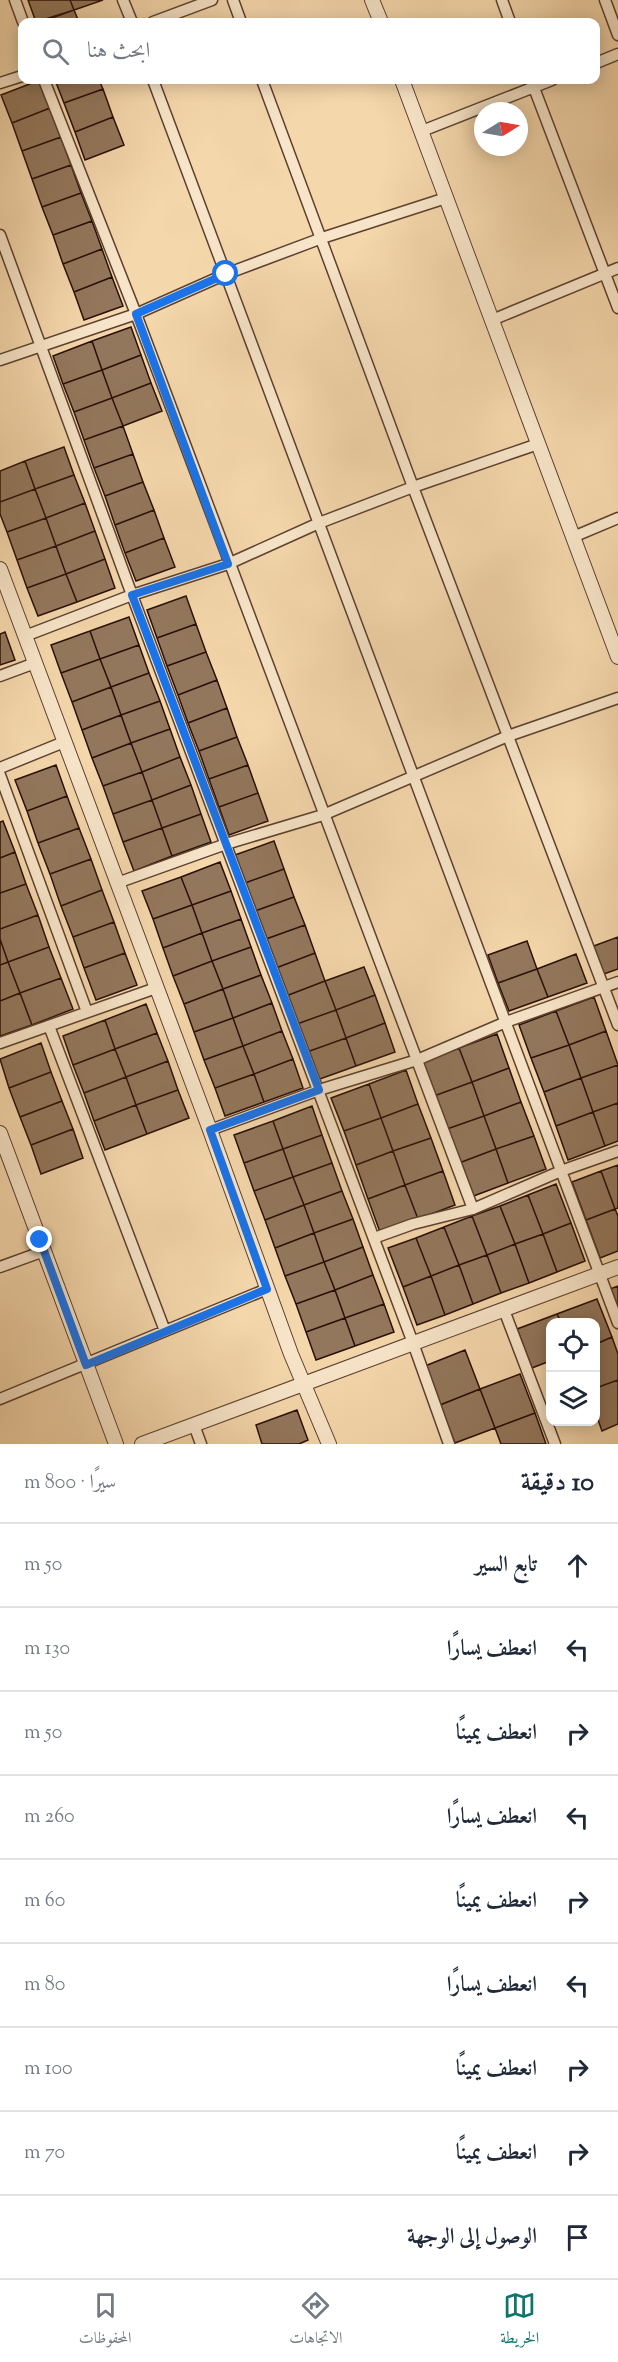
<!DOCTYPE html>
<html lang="ar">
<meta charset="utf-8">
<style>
body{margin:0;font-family:"Sorts Mill Goudy",Amiri,serif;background:#f6f6f7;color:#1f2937;direction:rtl}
.controls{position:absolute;right:18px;bottom:18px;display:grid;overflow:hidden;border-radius:12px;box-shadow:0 3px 15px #0003}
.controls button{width:54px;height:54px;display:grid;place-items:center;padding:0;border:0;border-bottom:2px solid #e0e1e3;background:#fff;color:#1f2937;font:30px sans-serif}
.compass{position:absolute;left:474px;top:102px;width:54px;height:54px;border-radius:50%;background:#fff;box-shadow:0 3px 15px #0003;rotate:79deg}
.stop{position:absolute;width:18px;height:18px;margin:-14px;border:4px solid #1a73e8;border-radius:50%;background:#fff}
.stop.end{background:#1a73e8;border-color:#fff;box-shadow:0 2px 6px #0008}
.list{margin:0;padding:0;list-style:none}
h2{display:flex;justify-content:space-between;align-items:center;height:78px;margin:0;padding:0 24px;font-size:26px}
h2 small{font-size:20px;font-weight:400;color:#747a83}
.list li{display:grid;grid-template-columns:39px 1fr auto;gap:18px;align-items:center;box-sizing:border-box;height:84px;padding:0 24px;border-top:2px solid #e0e1e3}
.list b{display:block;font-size:22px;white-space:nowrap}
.list em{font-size:20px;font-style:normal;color:#747a83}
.icon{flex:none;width:33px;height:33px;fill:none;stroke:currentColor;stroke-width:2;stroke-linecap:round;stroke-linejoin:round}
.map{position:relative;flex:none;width:618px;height:1444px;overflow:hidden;direction:ltr}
.search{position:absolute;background:#fff;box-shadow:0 3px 15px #0003;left:18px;right:18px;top:18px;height:66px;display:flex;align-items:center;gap:15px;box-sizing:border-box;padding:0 21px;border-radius:12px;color:#747a83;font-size:22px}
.sheet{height:834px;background:#fff}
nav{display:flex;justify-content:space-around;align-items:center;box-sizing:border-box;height:84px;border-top:2px solid #e0e1e3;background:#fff;font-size:16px;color:#747a83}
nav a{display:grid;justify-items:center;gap:3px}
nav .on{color:#0f766e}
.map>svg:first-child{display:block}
</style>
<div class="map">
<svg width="618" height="1444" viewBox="0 0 618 1444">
<rect width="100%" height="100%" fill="#f5d7ac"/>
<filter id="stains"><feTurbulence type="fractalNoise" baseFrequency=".00333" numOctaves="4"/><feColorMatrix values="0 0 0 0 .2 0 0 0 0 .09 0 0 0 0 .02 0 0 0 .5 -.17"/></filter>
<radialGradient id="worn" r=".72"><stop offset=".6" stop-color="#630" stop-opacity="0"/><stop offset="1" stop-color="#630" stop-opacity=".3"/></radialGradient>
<!-- building -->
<path fill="#93775c" stroke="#290f06" stroke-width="1.5" d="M28 0H70L74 10 36 22Z
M70 0H103L74 10Z
M74 10 79 22H41Z
M40 80 50 108 12 123 1 95Z
M55 80H99L103 89 64 103Z
M103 89 113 117 75 132 64 103Z
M50 108 61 137 22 151 12 123Z
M113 117 124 145 85 160 75 132Z
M61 137 71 165 32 179 22 151Z
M71 165 81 193 42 207 32 179Z
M81 193 92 221 53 235 42 207Z
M92 221 102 249 63 264 53 235Z
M102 249 112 277 74 292 63 264Z
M112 277 123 306 84 320 74 292Z
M131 327 141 355 102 370 92 341Z
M92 341 102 370 63 384 53 356Z
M141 355 151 383 112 398 102 370Z
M102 370 112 398 74 412 63 384Z
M151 383 162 411 123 426 112 398Z
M112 398 123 426 84 440 74 412Z
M123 426 133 454 94 468 84 440Z
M64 447 74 475 35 489 25 461Z
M133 454 143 482 105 496 94 468Z
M25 461 35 489 0 502V471Z
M74 475 85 503 46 518 35 489Z
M143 482 154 510 115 525 105 496Z
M35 489 46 518 7 532 0 514V502Z
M85 503 95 531 56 546 46 518Z
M154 510 164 538 125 553 115 525Z
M46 518 56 546 17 560 7 532Z
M95 531 105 559 66 574 56 546Z
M164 538 175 567 136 581 125 553Z
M56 546 66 574 27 588 17 560Z
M105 559 115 588 77 602 66 574Z
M66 574 77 602 38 616 27 588Z
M186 596 196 624 157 638 147 610Z
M129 617 139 645 100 659 90 631Z
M196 624 206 652 167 666 157 638Z
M90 631 100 659 61 673 51 645Z
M5 632 15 660 0 665V634Z
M139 645 149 673 111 687 100 659Z
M206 652 217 680 178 695 167 666Z
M100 659 111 687 72 702 61 673Z
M149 673 160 701 121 715 111 687Z
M217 680 227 708 188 723 178 695Z
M111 687 121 715 82 730 72 702Z
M160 701 170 729 131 743 121 715Z
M227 708 237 737 199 751 188 723Z
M121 715 131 743 92 758 82 730Z
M170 729 180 757 142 772 131 743Z
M237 737 248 765 209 779 199 751Z
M131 743 142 772 103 786 92 758Z
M180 757 191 785 152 800 142 772Z
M56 765 67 796 27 811 15 780Z
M248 765 258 793 219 807 209 779Z
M142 772 152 800 113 814 103 786Z
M191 785 201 814 162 828 152 800Z
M258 793 268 821 229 835 219 807Z
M67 796 79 828 38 843 27 811Z
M152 800 162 828 123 842 113 814Z
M201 814 211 842 172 856 162 828Z
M3 821 15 852 0 858V822Z
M79 828 91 859 50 874 38 843Z
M162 828 172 856 134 871 123 842Z
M274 841 284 869 245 883 235 855Z
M15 852 26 884 0 893V858Z
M91 859 102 890 61 906 50 874Z
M220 862 231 891 192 905 181 877Z
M284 869 294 897 255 911 245 883Z
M181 877 192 905 153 919 142 891Z
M26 884 38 915 0 929V893Z
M102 890 114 922 73 937 61 906Z
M231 891 241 919 202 933 192 905Z
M294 897 305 925 266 939 255 911Z
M192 905 202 933 163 948 153 919Z
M38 915 49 947 8 962 0 939V929Z
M241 919 251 947 212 961 202 933Z
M114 922 125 953 84 968 73 937Z
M305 925 315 953 276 968 266 939Z
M202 933 212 961 173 976 163 948Z
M618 937V969L601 975 591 947Z
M0 939 8 962 0 965Z
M527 941 537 969 498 983 488 955Z
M49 947 61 978 20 993 8 962Z
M251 947 261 975 223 989 212 961Z
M125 953 137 985 96 1000 84 968Z
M315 953 325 981 286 996 276 968Z
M576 954 587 983 548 997 537 969Z
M212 961 223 989 184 1004 173 976Z
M8 962 20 993 0 1001V965Z
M364 967 375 995 336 1010 325 981Z
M537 969 548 997 509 1011 498 983Z
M261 975 272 1003 233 1018 223 989Z
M61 978 73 1009 32 1025 20 993Z
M325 981 336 1010 297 1024 286 996Z
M223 989 233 1018 194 1032 184 1004Z
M20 993 32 1025 0 1036V1001Z
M375 995 385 1023 346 1038 336 1010Z
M594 997 606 1031 569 1045 556 1011Z
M272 1003 282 1031 243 1046 233 1018Z
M146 1004 157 1033 115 1049 105 1020Z
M336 1010 346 1038 307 1052 297 1024Z
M556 1011 569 1045 531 1058 519 1025Z
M233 1018 243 1046 204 1060 194 1032Z
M105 1020 115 1049 73 1065 63 1036Z
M385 1023 395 1052 356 1066 346 1038Z
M282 1031 293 1059 254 1074 243 1046Z
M606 1031 618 1065 581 1078 569 1045Z
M157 1033 168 1061 126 1077 115 1049Z
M497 1034 509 1068 472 1082 459 1048Z
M346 1038 356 1066 317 1080 307 1052Z
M41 1043 51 1072 9 1088 0 1059Z
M569 1045 581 1078 544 1092 531 1058Z
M243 1046 254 1074 215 1088 204 1060Z
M459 1048 472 1082 434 1096 422 1062Z
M115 1049 126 1077 84 1093 73 1065Z
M293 1059 303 1088 264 1102 254 1074Z
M168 1061 178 1090 136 1105 126 1077Z
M618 1065V1103L593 1112 581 1078Z
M509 1068 521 1102 484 1116 472 1082Z
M406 1070 418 1104 381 1118 369 1084Z
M51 1072 62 1101 20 1117 9 1088Z
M254 1074 264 1102 225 1116 215 1088Z
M126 1077 136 1105 94 1121 84 1093Z
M581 1078 593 1112 556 1126 544 1092Z
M472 1082 484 1116 447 1129 434 1096Z
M369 1084 381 1118 344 1131 331 1098Z
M178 1090 189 1118 147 1134 136 1105Z
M62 1101 73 1129 31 1145 20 1117Z
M521 1102 534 1136 496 1149 484 1116Z
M618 1103V1141L605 1146 593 1112Z
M418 1104 431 1138 393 1151 381 1118Z
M136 1105 147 1134 105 1150 94 1121Z
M312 1106 322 1135 283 1149 273 1121Z
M593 1112 605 1146 568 1160 556 1126Z
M484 1116 496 1149 459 1163 447 1129Z
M381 1118 393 1151 356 1165 344 1131Z
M273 1121 283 1149 244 1163 234 1135Z
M73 1129 83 1158 41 1174 31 1145Z
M322 1135 332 1163 293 1177 283 1149Z
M534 1136 546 1169 508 1183 496 1149Z
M431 1138 443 1171 405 1185 393 1151Z
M283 1149 293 1177 254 1191 244 1163Z
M496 1149 508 1183 471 1197 459 1163Z
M393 1151 405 1185 368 1199 356 1165Z
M332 1163 342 1191 304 1205 293 1177Z
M618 1165V1208L615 1209 601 1171Z
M443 1171 455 1205 418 1219 405 1185Z
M601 1171 615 1209 586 1220 572 1182Z
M293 1177 304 1205 265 1220 254 1191Z
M556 1184 571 1223 543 1234 528 1195Z
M405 1185 418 1219 380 1232 368 1199Z
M342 1191 353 1219 314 1233 304 1205Z
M528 1195 543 1234 515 1244 500 1206Z
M304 1205 314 1233 275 1248 265 1220Z
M500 1206 515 1244 487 1255 472 1216Z
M615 1209 618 1216V1251L600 1258 586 1220Z
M472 1216 487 1255 459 1265 444 1227Z
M353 1219 363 1247 324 1262 314 1233Z
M571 1223 585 1261 557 1272 543 1234Z
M444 1227 459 1265 431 1276 416 1238Z
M314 1233 324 1262 285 1276 275 1248Z
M543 1234 557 1272 529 1283 515 1244Z
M416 1238 431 1276 403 1287 388 1248Z
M515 1244 529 1283 501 1293 487 1255Z
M363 1247 373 1275 335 1290 324 1262Z
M487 1255 501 1293 473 1304 459 1265Z
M324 1262 335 1290 296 1304 285 1276Z
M459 1265 473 1304 445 1315 431 1276Z
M373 1275 384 1304 345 1318 335 1290Z
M431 1276 445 1315 417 1325 403 1287Z
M618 1286V1310L610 1289Z
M335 1290 345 1318 306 1332 296 1304Z
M597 1299 612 1337 596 1344V1322H561L557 1314Z
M384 1304 394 1332 355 1346 345 1318Z
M557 1314 561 1322H550V1361L532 1368 517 1329Z
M345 1318 355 1346 316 1360 306 1332Z
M612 1337 618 1354V1380L596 1388V1344Z
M465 1350 480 1389 440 1405 425 1366Z
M520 1374 535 1413 495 1428 480 1389Z
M618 1380V1424L602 1431 596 1414V1388Z
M480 1389 495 1428 455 1443 440 1405Z
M297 1410 308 1440 299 1444H262L256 1425Z
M535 1413 546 1444H501L495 1428Z"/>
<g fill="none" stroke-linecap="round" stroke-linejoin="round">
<defs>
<path id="minor" d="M15 0 23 22
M123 0 132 22
M233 0 241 22
M502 0 510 22
M605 0 618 35
M153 22 212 0
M596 63 618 54
M44 80 136 314 473 1209
M153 80 618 1323
M262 80 413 487 618 1025
M531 80 618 308
M0 83 22 76
M422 131 552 80
M0 235 132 595 413 1343 449 1444
M492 320 618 268
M0 360 136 314 226 274 322 238 446 198
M573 537 618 518
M25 636 132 595 228 564 319 523 413 487 538 444
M0 676 35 663
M0 768 64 742
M0 775 87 1012
M117 883 226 844 323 815 508 736 618 698
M49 1026 165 1331
M0 1043 156 988
M210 1130 319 1090 417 1060 506 1022 618 982
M374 1238 413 1224 473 1209 561 1171 618 1151
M0 1267 44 1251
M504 1310 555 1444
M0 1399 267 1289
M194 1425 201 1444"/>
<path id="tertiary" d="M372 0 381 22
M402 80 618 657
M0 569 210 1130 291 1354 329 1444
M0 1133 116 1444
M142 1444 618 1267"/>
</defs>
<!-- minor casing -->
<use href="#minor" stroke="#5c4130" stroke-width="13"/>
<!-- tertiary casing -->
<use href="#tertiary" stroke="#5c4130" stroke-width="16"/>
<!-- minor -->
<use href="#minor" stroke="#f8e5c9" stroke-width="10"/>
<!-- tertiary -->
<use href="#tertiary" stroke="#f8e5c9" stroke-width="14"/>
</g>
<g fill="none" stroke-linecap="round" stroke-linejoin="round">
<!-- route -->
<path stroke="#1a73e8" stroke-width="8" d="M40 1240 86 1365 267 1289 210 1130 319 1090 132 595 228 564 136 314 226 274"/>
</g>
<rect width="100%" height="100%" filter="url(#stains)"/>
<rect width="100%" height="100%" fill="url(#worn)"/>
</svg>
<div class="controls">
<button><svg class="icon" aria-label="locate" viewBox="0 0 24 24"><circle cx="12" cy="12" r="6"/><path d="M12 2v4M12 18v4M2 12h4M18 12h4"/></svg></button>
<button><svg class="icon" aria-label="layers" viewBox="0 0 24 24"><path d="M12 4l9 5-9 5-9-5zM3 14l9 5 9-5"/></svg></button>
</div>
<svg class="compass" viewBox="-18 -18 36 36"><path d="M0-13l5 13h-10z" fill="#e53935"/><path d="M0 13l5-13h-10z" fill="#747a83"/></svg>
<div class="stop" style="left:226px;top:274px"></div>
<div class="stop end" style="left:40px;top:1240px"></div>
<div class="search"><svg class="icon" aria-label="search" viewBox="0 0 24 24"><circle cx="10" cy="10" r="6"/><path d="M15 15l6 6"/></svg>ابحث هنا</div>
</div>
<section class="sheet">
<h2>10 دقيقة<small>سيرًا · 800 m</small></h2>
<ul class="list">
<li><svg class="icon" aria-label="ahead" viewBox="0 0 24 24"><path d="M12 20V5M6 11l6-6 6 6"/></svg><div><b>تابع السير</b></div><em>50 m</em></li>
<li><svg class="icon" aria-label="left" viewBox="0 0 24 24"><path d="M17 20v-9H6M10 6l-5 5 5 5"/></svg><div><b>انعطف يسارًا</b></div><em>130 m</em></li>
<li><svg class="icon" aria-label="right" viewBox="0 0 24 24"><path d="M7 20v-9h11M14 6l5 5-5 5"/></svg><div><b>انعطف يمينًا</b></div><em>50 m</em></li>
<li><svg class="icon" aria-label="left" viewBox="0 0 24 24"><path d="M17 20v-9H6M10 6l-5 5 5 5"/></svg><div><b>انعطف يسارًا</b></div><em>260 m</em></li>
<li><svg class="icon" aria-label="right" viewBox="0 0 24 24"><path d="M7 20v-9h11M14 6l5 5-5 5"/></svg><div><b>انعطف يمينًا</b></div><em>60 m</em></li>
<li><svg class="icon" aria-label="left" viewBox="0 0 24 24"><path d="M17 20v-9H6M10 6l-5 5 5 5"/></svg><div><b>انعطف يسارًا</b></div><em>80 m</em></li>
<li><svg class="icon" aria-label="right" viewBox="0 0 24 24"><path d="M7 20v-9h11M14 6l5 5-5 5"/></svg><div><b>انعطف يمينًا</b></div><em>100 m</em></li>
<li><svg class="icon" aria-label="right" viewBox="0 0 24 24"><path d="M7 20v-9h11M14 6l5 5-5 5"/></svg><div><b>انعطف يمينًا</b></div><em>70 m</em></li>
<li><svg class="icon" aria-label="arrive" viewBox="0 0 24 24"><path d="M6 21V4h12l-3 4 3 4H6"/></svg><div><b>الوصول إلى الوجهة</b></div></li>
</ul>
</section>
<nav>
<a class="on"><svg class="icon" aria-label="map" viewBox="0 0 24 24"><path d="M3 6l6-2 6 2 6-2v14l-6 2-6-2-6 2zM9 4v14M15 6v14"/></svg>الخريطة</a>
<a><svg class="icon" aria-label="directions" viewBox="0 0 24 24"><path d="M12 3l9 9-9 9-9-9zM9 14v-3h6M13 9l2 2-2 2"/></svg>الاتجاهات</a>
<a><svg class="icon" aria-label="saved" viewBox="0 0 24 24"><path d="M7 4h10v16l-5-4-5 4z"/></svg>المحفوظات</a>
</nav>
